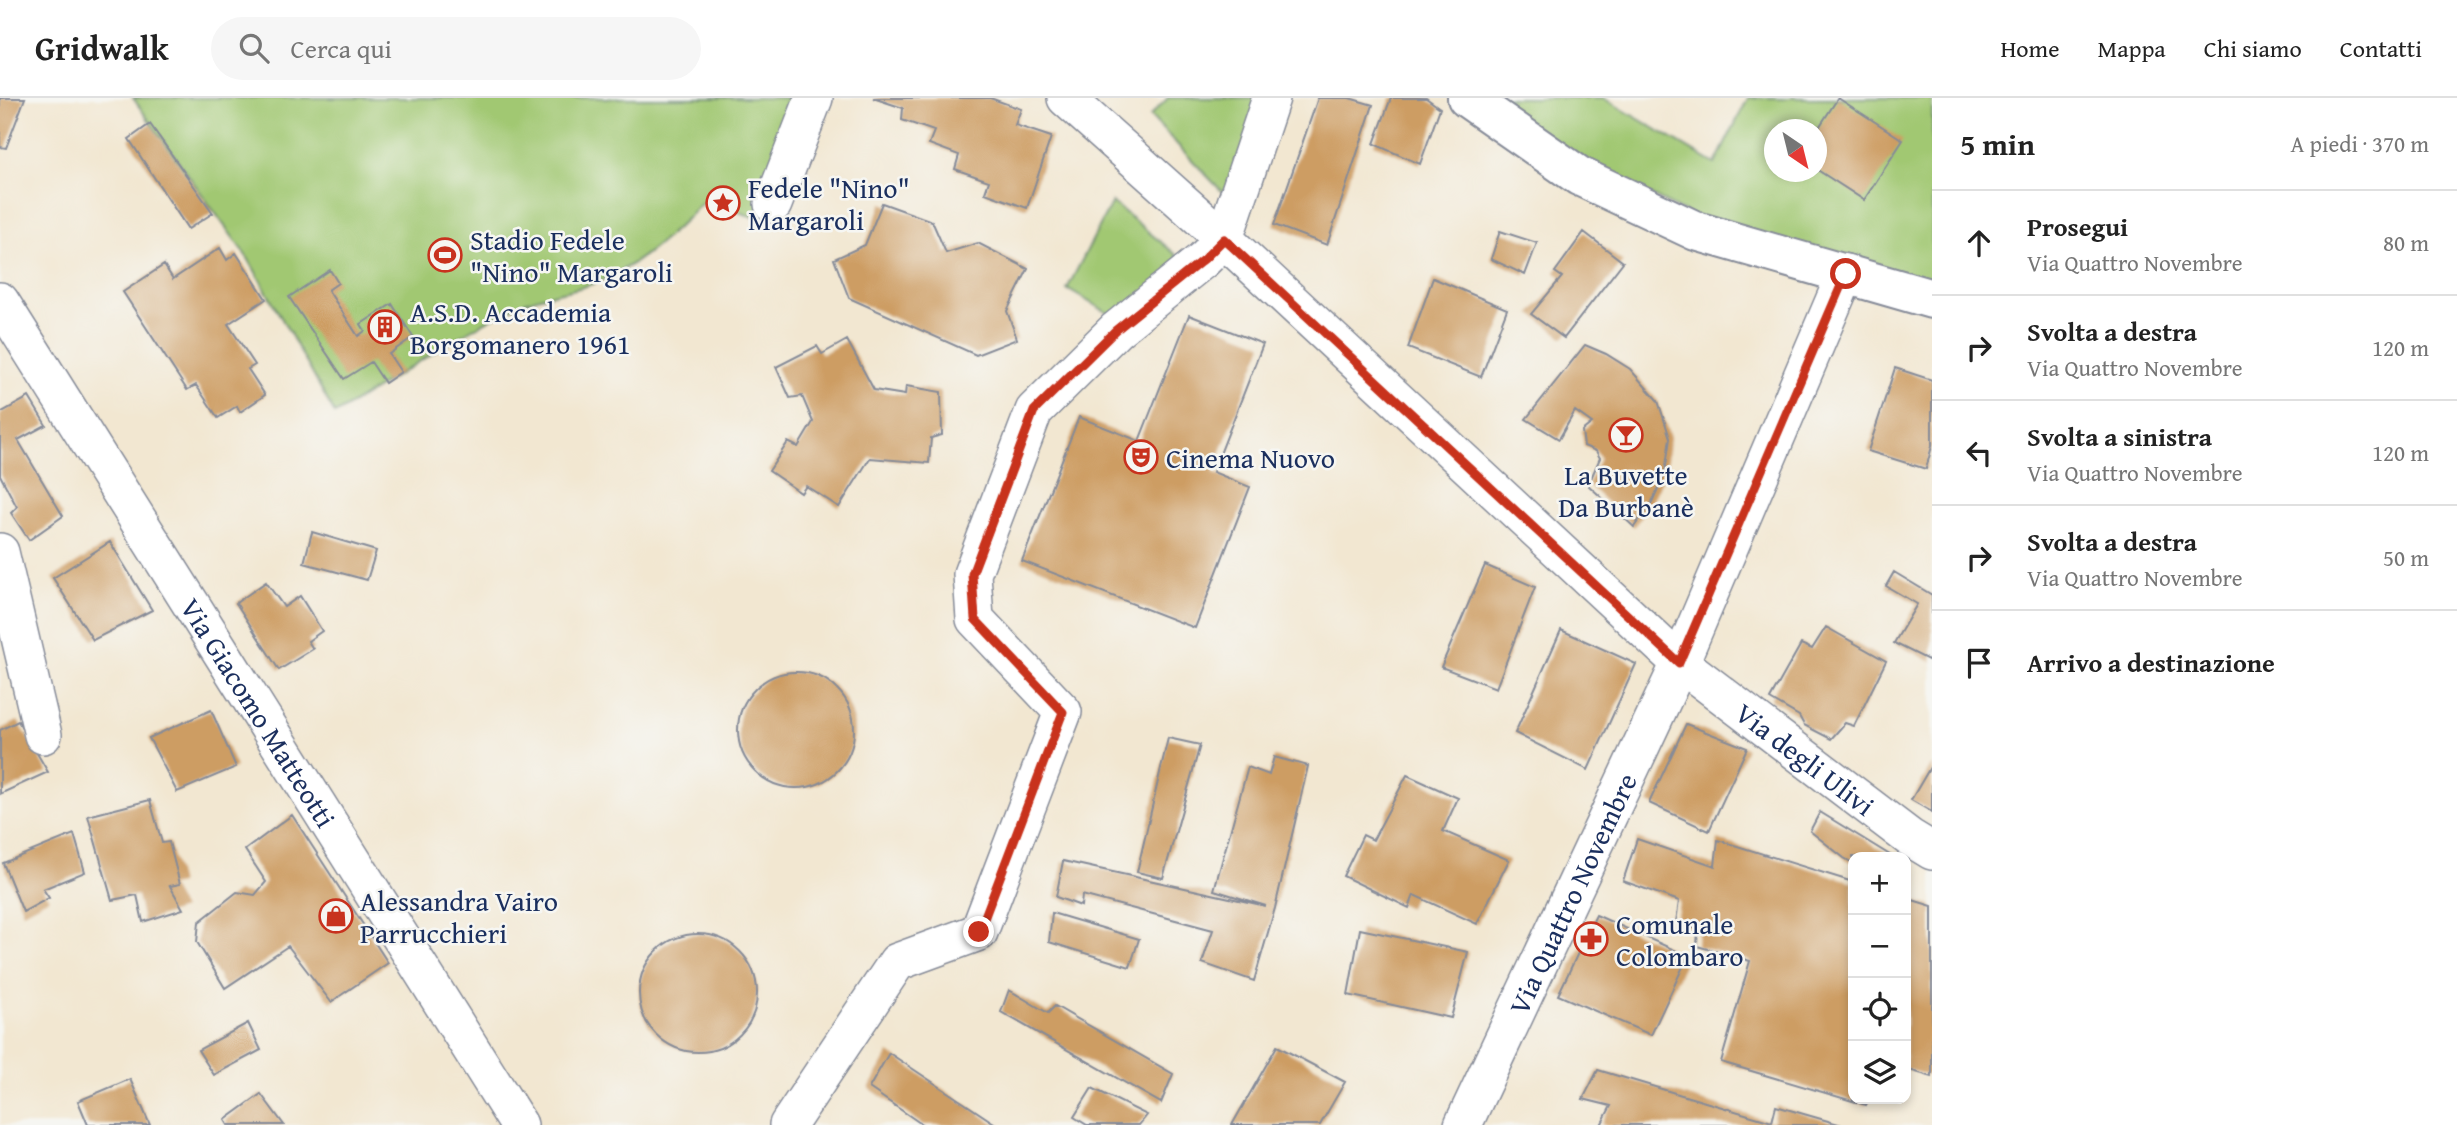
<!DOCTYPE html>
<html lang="it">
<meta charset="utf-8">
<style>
body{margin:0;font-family:"Gentium Book Plus",serif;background:#f6f6f6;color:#222}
.controls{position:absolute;right:21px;bottom:21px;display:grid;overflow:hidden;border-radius:14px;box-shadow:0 4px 10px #0003}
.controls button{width:63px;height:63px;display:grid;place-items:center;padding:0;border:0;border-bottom:2px solid #e0e0e0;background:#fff;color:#222;font:35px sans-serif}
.compass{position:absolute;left:1764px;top:21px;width:63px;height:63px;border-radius:50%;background:#fff;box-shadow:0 4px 10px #0003;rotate:145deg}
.stop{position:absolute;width:21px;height:21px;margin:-16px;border:5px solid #c8321e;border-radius:50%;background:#fff}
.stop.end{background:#c8321e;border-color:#fff;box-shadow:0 2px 7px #0008}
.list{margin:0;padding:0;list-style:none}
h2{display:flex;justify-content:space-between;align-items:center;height:91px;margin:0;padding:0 28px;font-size:30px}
h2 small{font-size:23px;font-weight:400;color:#767676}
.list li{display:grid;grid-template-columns:46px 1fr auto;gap:21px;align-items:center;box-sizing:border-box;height:105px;padding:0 28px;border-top:2px solid #e0e0e0}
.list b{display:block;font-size:26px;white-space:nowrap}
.list p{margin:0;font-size:23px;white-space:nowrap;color:#767676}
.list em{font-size:23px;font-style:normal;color:#767676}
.icon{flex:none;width:38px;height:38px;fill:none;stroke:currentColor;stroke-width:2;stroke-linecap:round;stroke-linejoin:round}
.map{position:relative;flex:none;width:1932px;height:1027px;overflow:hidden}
header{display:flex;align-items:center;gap:42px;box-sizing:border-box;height:98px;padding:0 35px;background:#fff;border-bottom:2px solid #e0e0e0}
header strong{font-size:33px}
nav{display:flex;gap:38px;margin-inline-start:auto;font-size:24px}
.search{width:490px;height:63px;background:#f6f6f6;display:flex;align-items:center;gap:18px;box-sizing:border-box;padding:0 24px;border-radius:38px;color:#767676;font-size:26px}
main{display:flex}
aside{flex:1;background:#fff}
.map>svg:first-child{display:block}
</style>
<header>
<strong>Gridwalk</strong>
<div class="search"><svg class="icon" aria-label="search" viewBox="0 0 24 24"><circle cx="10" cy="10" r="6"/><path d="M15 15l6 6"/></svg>Cerca qui</div>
<nav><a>Home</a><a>Mappa</a><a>Chi siamo</a><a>Contatti</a></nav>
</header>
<main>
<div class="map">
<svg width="1932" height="1027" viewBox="0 0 1932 1027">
<rect width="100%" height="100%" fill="#f6f6f2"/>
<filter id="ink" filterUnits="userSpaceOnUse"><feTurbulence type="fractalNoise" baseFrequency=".0143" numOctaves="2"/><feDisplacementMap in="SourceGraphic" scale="14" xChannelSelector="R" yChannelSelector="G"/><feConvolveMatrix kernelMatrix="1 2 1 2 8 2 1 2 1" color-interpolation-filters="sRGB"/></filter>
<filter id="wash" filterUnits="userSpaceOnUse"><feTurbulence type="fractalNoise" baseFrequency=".00686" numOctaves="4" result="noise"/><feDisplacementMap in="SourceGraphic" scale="28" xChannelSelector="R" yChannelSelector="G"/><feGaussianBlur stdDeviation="1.57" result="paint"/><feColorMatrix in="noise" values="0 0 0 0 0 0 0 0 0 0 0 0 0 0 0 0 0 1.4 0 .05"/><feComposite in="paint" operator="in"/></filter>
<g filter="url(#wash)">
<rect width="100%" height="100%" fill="#f2e7d1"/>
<!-- green -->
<path fill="#a1c872" stroke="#5e7c68" stroke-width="2" fill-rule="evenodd" d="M133 0H800L754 119 704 103C671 137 635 172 589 187 566 195 540 196 518 207 454 238 396 280 335 316L249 162Z
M1168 0H1261L1232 104 1150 18Z
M1491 0H1603L1715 66 1748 0H1932V184L1696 120 1579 61ZM1774 32H1816V74H1774Z
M1112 104 1184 163 1117 220 1067 191Z"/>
<g id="blocks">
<!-- building -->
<path fill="#cd9d63" d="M0 0H25L6 50 0 49Z
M873 0H990L1021 11 1015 27 1051 39 1027 110 985 95 989 83 955 71 959 57 929 46 934 33 902 22 903 10Z
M1318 0H1349L1373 7 1327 147 1274 127Z
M1391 0H1426L1440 10 1420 66 1374 46Z
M1838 0 1903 42 1864 102 1816 71V34Z
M150 26 213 115 188 131 129 41Z
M882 105 932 123 946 155 978 145 1028 171 1007 213 1017 241 976 257 849 200 834 161 865 147Z
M1500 133 1537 145 1525 177 1491 161Z
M1584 134 1623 164 1564 240 1531 216 1562 179 1555 174Z
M220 150 227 162 236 155 266 201 228 226 255 267 248 271 265 297 240 314 237 308 218 320 196 287 187 292 123 194 164 167 173 181Z
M330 172 338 185 328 192 358 238 365 233 361 226 392 206 413 239 389 256 401 274 385 285 371 264 344 281 289 199Z
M1433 180 1507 211 1481 279 1408 250Z
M1189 217 1263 246 1213 374 1250 389 1195 530 1022 463 1079 319 1139 343Z
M847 242 874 292 905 297 906 288 941 294 942 337 931 340 929 365 870 360 839 409 806 388 801 395 769 373 788 344 798 349 813 324 802 298 790 300 776 269 817 248 822 256Z
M1585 247 1606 256 1630 271 1658 303 1670 340 1665 375 1652 404 1634 429 1588 387 1600 360 1596 353 1584 348 1582 333 1592 325 1575 313 1559 341 1526 321Z
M1895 270 1932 282V348L1926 371 1868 353Z
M29 299 46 327 18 342 63 418 29 442 11 415 17 409 0 377V315Z
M312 434 376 453 367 482 304 465Z
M110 444 152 512 93 542 53 480Z
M1485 467 1535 489 1496 590 1441 569Z
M1894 474 1932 497V564L1894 545 1917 506 1886 488Z
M266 484 284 509 300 498 322 533 308 543 313 551 279 572 236 505Z
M1826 529 1886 563 1854 628 1845 625 1831 641 1804 627 1799 618 1770 601 1801 546 1812 551Z
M1561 532 1636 566 1588 672 1515 635Z
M738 632a58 58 0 1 1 116 0a58 58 0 1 1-116 0Z
M211 612 236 669 177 694 149 640Z
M18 623 48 674 0 696V632Z
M1686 626 1747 650 1709 733 1649 705Z
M1168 640 1200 647 1163 780 1137 774Z
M1274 659 1308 668 1275 810 1254 883 1202 865 1213 832 1082 797 1081 808 1056 799 1063 763 1266 808 1214 792 1248 669 1269 677Z
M1932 666V714L1911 702Z
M1407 677 1458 700 1443 733 1509 762 1477 826 1414 797 1409 810 1343 778 1363 737 1373 742Z
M150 702 162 745 169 744 180 786 170 788 183 811 143 824 137 797 112 802 88 718Z
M1820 714 1893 759H1853V765L1844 760 1810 733Z
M292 717 388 865 331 904 288 848 225 890 197 844 199 824 237 794 255 797 266 784 245 752Z
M74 736 85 774 43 791 49 800 23 814 3 765Z
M1637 741 1715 768 1718 742 1853 784V1001H1869L1866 1007 1721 964 1750 863 1697 848 1698 831 1676 824 1679 803 1623 783Z
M1906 800 1932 808V979L1906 971Z
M1052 815 1139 841 1130 869 1049 844Z
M1596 817 1688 858 1651 937 1558 897Z
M1360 831 1468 854 1451 920 1348 897Z
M639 895a59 59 0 1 1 118 0a59 59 0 1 1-118 0Z
M1009 892 1048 915 1055 908 1173 976 1161 1005 1001 914Z
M248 925 261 952 214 977 198 952Z
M1277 948 1345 984 1320 1027H1232Z
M889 955 997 1027H923L869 990Z
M1598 972 1772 1024 1776 1008 1842 1027H1601L1611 1008 1583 1001Z
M130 981 150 1027H88L78 1003Z
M1092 990 1147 1017 1139 1027H1087L1074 1019Z
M261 996 284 1027H228L225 1022Z"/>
</g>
</g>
<g filter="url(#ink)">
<use href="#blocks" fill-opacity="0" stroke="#868b98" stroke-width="2"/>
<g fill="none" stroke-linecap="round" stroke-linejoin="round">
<defs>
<g id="minor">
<path id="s1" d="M1066 0 1224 141 1680 565 1909 739 1932 753"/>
<path d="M773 106 814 0"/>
<path id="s2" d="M0 203 519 1027"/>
<path d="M0 454 43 637"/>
<path d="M788 1027 897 864 979 834 1063 614 975 521 972 476 1034 313 1116 232 1204 161 1224 141 1271 0"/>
<path id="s3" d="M1463 1027 1680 565 1846 175"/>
</g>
<path id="major" d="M1467 0 1579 78 1696 133 1932 201"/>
</defs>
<!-- minor casing -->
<use href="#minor" stroke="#868b98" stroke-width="40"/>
<!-- major casing -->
<use href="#major" stroke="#868b98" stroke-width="42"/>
<!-- minor -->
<use href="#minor" stroke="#fff" stroke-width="37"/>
<!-- major -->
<use href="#major" stroke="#fff" stroke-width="38"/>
</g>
</g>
<g fill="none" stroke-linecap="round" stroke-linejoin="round" filter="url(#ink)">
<!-- route -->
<path stroke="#c8321e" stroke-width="9" d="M979 834 1063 614 975 521 972 476 1034 313 1116 232 1204 161 1224 141 1679 565 1846 176"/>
</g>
<!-- icons -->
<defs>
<symbol id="sight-ring" viewBox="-11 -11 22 22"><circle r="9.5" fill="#f6f6f2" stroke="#c8321e" stroke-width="1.5"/><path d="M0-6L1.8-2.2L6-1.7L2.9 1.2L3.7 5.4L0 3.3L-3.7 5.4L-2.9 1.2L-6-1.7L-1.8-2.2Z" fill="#c8321e"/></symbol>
<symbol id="stadium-ring" viewBox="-11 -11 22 22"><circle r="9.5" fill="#f6f6f2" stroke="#c8321e" stroke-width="1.5"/><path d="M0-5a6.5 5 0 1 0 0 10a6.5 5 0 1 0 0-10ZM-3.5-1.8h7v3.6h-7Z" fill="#c8321e"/></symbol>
<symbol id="building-ring" viewBox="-11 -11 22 22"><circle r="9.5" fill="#f6f6f2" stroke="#c8321e" stroke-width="1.5"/><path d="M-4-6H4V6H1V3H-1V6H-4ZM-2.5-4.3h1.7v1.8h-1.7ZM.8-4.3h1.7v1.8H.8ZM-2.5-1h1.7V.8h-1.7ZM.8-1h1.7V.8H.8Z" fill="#c8321e"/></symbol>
<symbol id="bar-ring" viewBox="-11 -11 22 22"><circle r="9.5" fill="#f6f6f2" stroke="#c8321e" stroke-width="1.5"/><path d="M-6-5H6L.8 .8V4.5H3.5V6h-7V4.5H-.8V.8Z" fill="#c8321e"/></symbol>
<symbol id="theatre-ring" viewBox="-11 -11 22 22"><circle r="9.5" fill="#f6f6f2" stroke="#c8321e" stroke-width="1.5"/><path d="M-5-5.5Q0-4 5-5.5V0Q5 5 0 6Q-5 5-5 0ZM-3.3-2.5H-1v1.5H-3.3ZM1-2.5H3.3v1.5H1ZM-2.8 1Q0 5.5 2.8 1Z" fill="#c8321e"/></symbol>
<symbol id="shop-ring" viewBox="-11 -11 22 22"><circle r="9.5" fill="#f6f6f2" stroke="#c8321e" stroke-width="1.5"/><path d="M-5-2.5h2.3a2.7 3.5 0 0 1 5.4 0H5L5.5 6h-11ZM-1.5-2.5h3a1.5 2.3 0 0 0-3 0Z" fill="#c8321e"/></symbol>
<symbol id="pharmacy-ring" viewBox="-11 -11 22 22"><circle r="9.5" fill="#f6f6f2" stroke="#c8321e" stroke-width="1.5"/><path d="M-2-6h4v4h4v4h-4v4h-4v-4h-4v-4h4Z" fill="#c8321e"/></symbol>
</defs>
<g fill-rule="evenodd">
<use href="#sight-ring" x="704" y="86" width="38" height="38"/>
<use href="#stadium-ring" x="426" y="138" width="38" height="38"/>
<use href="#building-ring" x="366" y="210" width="38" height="38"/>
<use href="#bar-ring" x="1607" y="318" width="38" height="38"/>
<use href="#theatre-ring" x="1122" y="340" width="38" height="38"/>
<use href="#shop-ring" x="317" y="799" width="38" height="38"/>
<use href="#pharmacy-ring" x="1572" y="822" width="38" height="38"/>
</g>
<g text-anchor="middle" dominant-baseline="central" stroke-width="5" stroke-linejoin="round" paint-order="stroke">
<!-- poi labels -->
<g font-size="28" fill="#1b2f5e" stroke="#f6f6f2" text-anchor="start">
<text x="748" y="89">Fedele "Nino"<tspan x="748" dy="32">Margaroli</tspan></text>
<text x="470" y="141">Stadio Fedele<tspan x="470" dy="32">"Nino" Margaroli</tspan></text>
<text x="410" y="213">A.S.D. Accademia<tspan x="410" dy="32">Borgomanero 1961</tspan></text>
<text x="1166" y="359">Cinema Nuovo</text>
<text x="1626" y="376" text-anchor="middle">La Buvette<tspan x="1626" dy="32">Da Burbanè</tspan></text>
<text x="360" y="802">Alessandra Vairo<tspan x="360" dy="32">Parrucchieri</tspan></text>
<text x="1616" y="825">Comunale<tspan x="1616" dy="32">Colombaro</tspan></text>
</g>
<!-- street labels -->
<g font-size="28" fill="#1b2f5e" stroke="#f6f6f2">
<text stroke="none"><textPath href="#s2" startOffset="486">Via Giacomo Matteotti</textPath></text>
<text stroke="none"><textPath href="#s1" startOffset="992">Via degli Ulivi</textPath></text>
<text stroke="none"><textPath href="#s3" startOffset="256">Via Quattro Novembre</textPath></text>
</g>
</g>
</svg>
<div class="controls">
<button>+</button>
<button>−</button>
<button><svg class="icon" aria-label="locate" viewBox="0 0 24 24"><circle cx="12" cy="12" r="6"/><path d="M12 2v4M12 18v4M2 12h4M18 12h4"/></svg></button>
<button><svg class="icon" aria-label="layers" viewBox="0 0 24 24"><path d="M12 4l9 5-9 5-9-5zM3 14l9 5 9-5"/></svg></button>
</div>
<svg class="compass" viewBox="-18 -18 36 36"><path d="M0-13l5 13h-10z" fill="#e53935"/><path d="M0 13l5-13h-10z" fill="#767676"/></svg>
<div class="stop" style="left:1846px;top:176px"></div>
<div class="stop end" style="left:979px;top:834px"></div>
</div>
<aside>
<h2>5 min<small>A piedi · 370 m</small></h2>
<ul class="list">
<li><svg class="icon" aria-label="ahead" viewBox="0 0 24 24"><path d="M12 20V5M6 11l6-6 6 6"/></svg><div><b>Prosegui</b><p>Via Quattro Novembre</p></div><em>80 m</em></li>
<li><svg class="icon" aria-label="right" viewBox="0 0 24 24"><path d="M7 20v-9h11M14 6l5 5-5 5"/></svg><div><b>Svolta a destra</b><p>Via Quattro Novembre</p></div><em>120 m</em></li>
<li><svg class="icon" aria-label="left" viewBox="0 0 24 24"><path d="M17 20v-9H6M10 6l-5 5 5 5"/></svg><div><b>Svolta a sinistra</b><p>Via Quattro Novembre</p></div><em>120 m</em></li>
<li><svg class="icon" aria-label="right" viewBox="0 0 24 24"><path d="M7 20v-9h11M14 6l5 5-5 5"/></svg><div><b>Svolta a destra</b><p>Via Quattro Novembre</p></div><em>50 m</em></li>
<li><svg class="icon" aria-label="arrive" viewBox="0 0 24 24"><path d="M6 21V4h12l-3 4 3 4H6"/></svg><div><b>Arrivo a destinazione</b></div></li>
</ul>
</aside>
</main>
